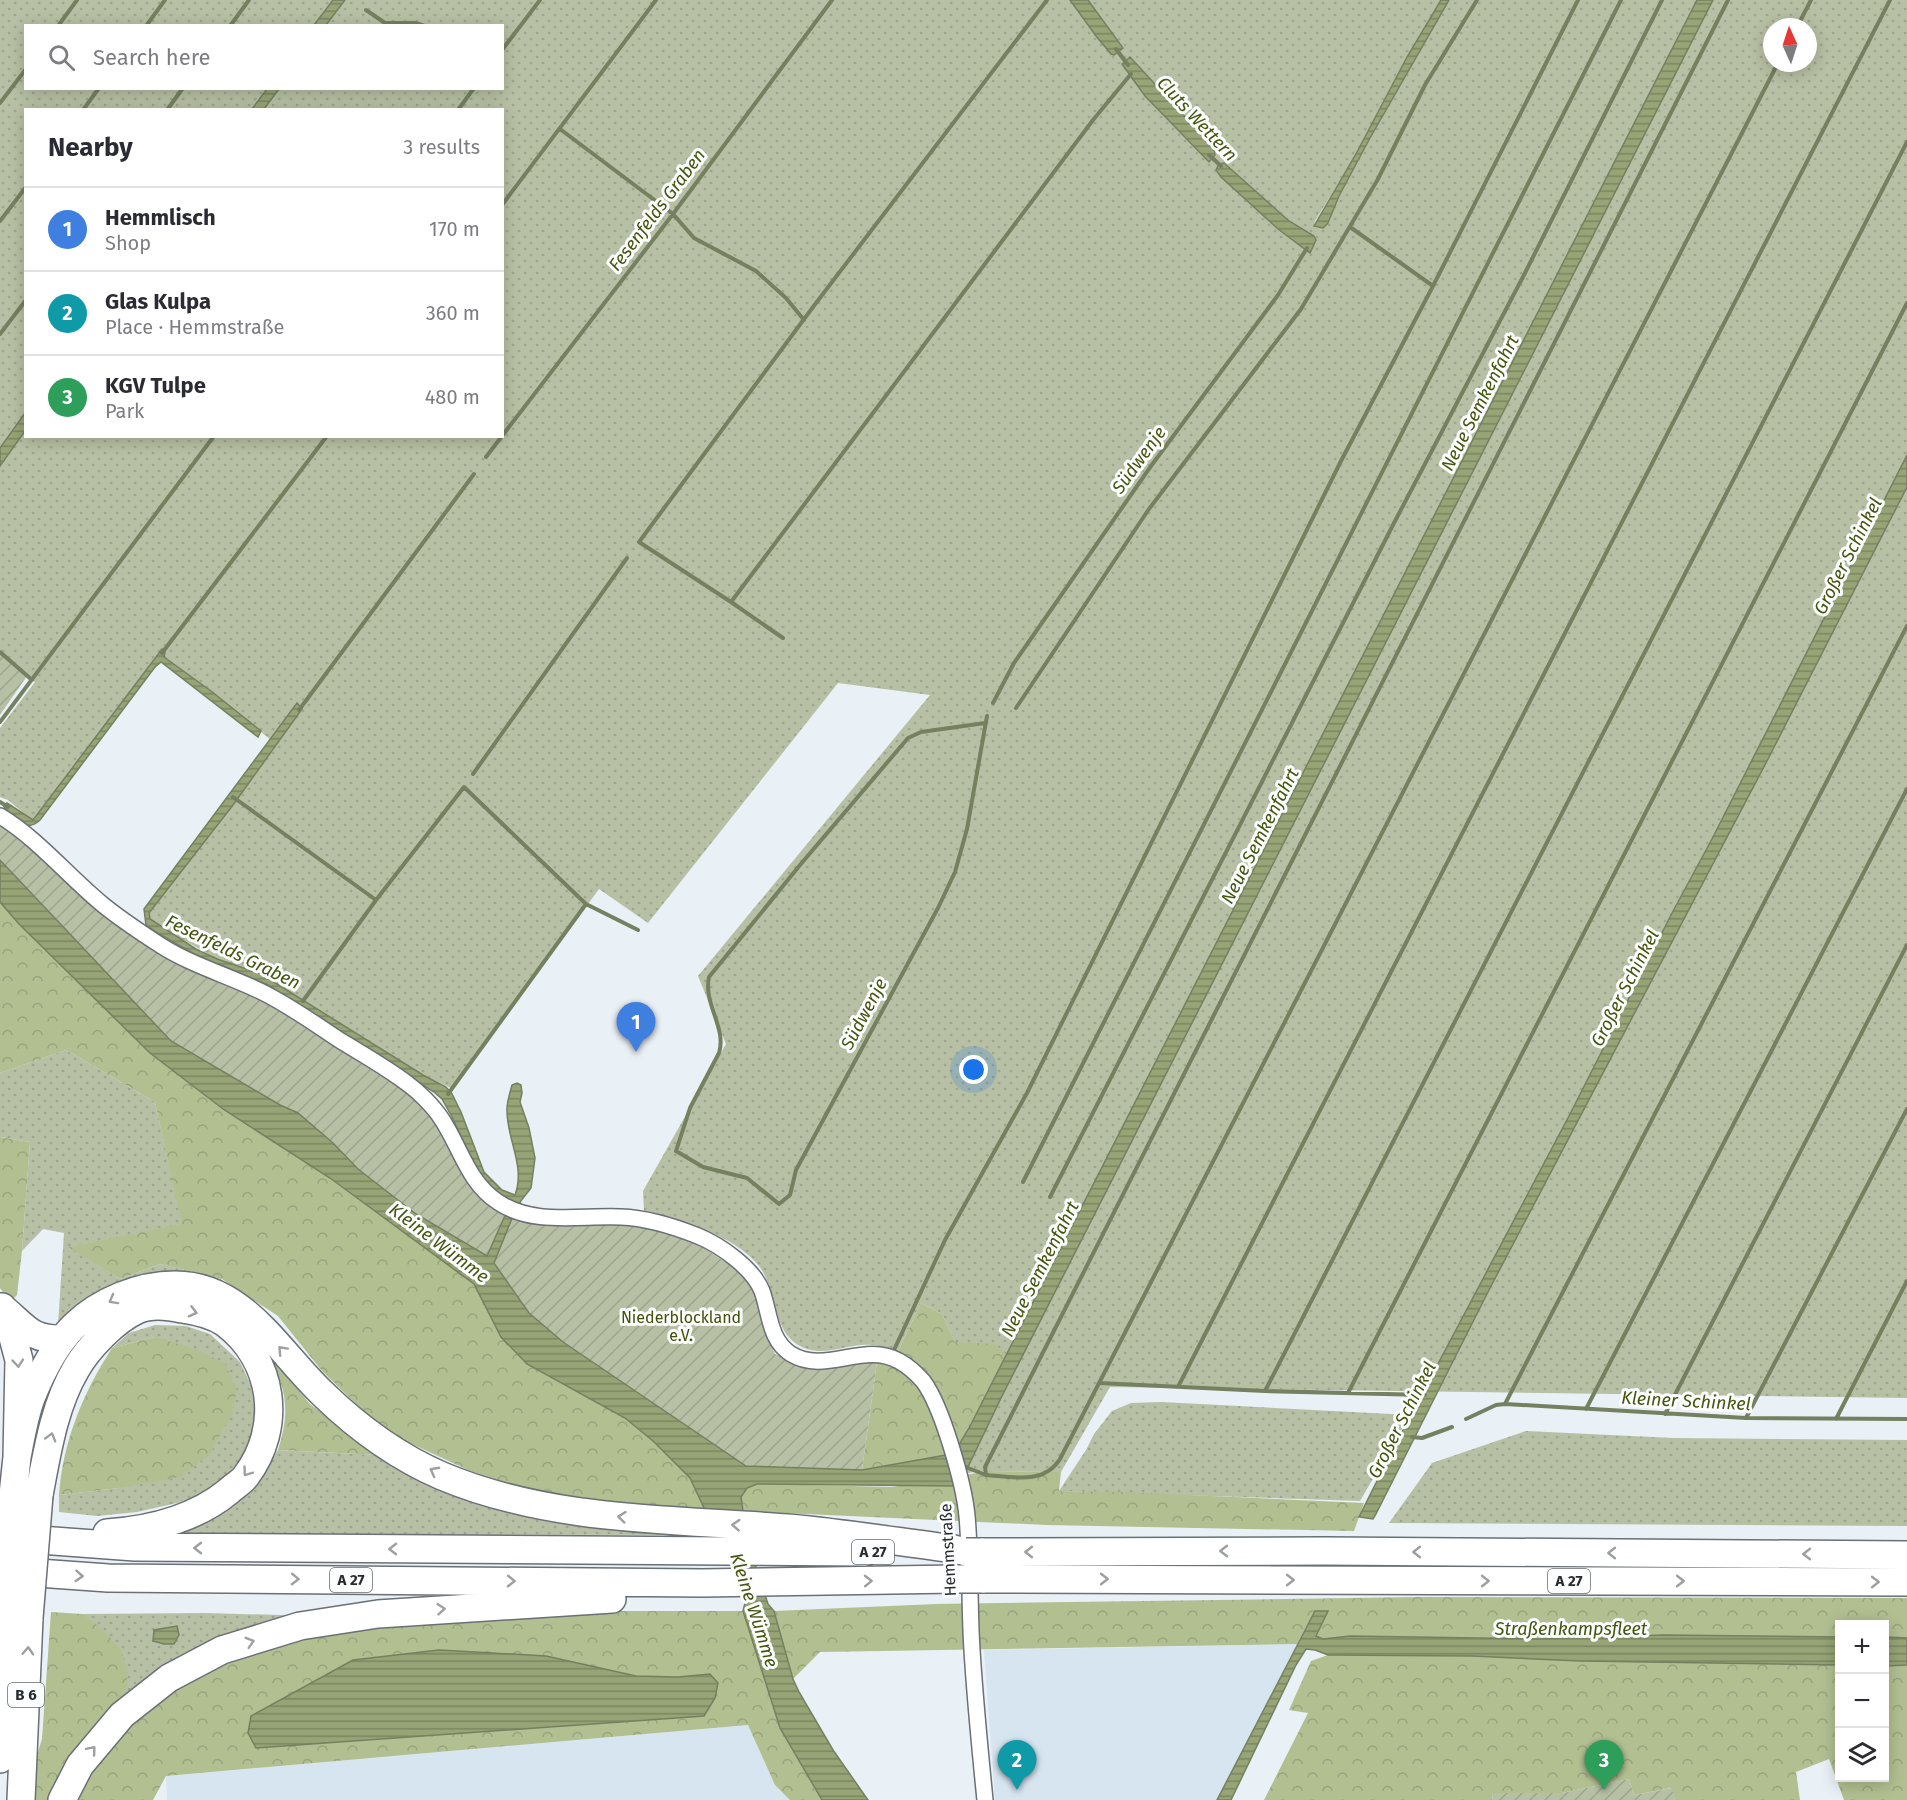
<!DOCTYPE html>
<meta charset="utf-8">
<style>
body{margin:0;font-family:"Fira Sans",sans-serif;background:#f7f7f7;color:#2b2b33}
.controls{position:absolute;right:18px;bottom:18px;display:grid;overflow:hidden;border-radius:0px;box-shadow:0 3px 15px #0003}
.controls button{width:54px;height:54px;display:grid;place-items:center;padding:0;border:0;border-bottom:2px solid #e1e1e2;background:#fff;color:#2b2b33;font:30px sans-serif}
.compass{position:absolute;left:1763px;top:18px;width:54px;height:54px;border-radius:50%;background:#fff;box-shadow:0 3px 15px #0003;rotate:357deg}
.you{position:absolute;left:974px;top:1070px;width:21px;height:21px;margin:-15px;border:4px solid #fff;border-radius:50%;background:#1a73e8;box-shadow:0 0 0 9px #1a73e833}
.badge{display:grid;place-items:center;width:39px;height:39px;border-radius:50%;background:#6d8031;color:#fff;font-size:20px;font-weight:700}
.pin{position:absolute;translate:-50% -50px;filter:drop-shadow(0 2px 3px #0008)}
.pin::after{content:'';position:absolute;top:32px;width:21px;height:18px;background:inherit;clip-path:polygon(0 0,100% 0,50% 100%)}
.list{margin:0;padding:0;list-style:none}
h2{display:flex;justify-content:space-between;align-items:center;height:78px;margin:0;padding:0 24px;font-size:26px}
h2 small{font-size:20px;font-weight:400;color:#7c7c81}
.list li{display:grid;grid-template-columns:39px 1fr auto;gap:18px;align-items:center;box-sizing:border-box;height:84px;padding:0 24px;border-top:2px solid #e1e1e2}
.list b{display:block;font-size:22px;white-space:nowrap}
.list p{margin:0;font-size:20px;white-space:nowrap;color:#7c7c81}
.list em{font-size:20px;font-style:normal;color:#7c7c81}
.icon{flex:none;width:33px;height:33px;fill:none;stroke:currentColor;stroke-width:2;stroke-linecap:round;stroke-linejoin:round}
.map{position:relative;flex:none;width:1907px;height:1800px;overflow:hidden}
.search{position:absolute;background:#fff;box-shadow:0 3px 15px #0003;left:24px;top:24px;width:480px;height:66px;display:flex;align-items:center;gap:15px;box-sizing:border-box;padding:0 21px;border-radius:0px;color:#7c7c81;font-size:22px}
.panel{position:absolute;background:#fff;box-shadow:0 3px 15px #0003;left:24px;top:108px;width:480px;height:330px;border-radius:0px}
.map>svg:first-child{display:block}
</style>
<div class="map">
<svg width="1907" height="1800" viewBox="0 0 1907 1800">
<defs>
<pattern id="grass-dots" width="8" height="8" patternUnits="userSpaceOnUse" patternTransform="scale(1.5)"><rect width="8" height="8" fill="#b7c0a4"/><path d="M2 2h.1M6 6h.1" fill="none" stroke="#9da58e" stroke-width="1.8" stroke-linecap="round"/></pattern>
<pattern id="forest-crowns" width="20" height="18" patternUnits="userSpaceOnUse" patternTransform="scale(1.5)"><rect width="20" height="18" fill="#b1bf91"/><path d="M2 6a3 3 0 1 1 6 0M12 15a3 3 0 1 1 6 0" fill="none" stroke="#98a47d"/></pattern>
<pattern id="garden-furrows" width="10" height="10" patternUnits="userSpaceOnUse" patternTransform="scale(1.5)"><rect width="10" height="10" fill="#b7c0a4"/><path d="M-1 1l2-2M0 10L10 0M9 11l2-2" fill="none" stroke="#9da58e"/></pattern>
<pattern id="water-rules" width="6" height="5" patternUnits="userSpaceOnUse" patternTransform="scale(1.5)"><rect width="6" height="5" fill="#96a476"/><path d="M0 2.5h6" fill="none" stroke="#7a8661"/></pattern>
</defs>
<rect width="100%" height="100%" fill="#e9f0f6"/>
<!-- built -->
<path fill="#d7e5f1" d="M1297 1644 1217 1800H995L984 1650Z
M749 1725 775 1785 790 1800H167L166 1776Z"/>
<!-- grass -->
<path fill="url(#grass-dots)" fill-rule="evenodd" d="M0 0H1441L1407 57 1356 154 1315 221 1314 226 1323 228 1329 223 1339 196 1370 138 1449 0H1907V1398L1110 1387 1061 1472 989 1471 965 1473 955 1342 942 1314 921 1303 898 1351C890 1349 880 1345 871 1345 848 1343 828 1357 804 1348 771 1335 778 1290 759 1266 732 1233 683 1223 644 1211L643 1191 726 1044 698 976 930 695 838 683 648 923 599 889 453 1089 423 1075 261 974 217 959 154 923 150 918 149 913 277 745 211 691 158 653 33 821 8 800 0 797V728L35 682 0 650ZM26 26H502V88H26ZM1772 27H1808V63H1772ZM26 110H502V436H26Z
M66 1050 155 1102 183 1225 69 1247 120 1279 160 1264 222 1279 214 1286 58 1325 64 1233 43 1229 22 1251 30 1142 0 1137V1073Z
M155 1325 186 1326 210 1334 240 1362 251 1385 255 1412 249 1448 224 1481 186 1501 137 1512 97 1516 59 1512V1495L119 1488 155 1337 112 1348 129 1333Z
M1162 1402 1410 1415 1360 1501 1059 1491 1086 1450 1094 1434 1112 1411 1131 1403Z
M1526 1431 1673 1438 1907 1440V1526L1389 1523 1432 1463Z
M278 1450 379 1455 683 1535 167 1534C190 1526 218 1519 238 1501 254 1487 266 1468 278 1450Z
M205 1613 316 1616 125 1699 83 1614Z"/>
<!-- forest -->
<path fill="url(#forest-crowns)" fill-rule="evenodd" d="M0 902 19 924 150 1053 223 1109 330 1178 474 1284 501 1337 527 1364 625 1418 653 1441 690 1478 705 1510 625 1505 529 1490 468 1470 384 1431 322 1371 278 1316 222 1279 160 1264 120 1279 68 1247 182 1224 155 1102 66 1050 0 1073Z
M0 1137 30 1142 22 1251 17 1295 10 1302 0 1288Z
M921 1303 942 1314 955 1342 995 1344 1006 1354 957 1448C948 1419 942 1385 918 1364 912 1359 905 1355 898 1351Z
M155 1337 195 1349 225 1364 237 1390 232 1414 210 1454 180 1477 119 1488 59 1495C63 1441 83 1393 112 1348Z
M270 1356 310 1404 379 1455 278 1450C290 1413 287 1391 270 1356Z
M877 1362C928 1370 931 1415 946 1455L862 1470Z
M989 1471 1061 1472 1059 1491 1125 1492 1364 1503 1354 1531 1047 1525 743 1511 741 1497 747 1487 757 1484 892 1487Z
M1419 1597 1907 1598V1638L1885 1637 1884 1624H1840L1839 1637 1664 1635 1538 1639 1350 1636 1323 1639 1316 1636 1328 1611 1307 1625 1297 1644 820 1652 793 1679 774 1611 936 1604Z
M587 1611H743L780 1728 822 1800H790L775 1785 748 1725 166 1776 153 1800H73L106 1748 157 1700 204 1669 270 1644 343 1630ZM546 1656 636 1676 678 1677 710 1674 248 1733Z
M51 1612 83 1614 102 1629 121 1650 128 1672 125 1699 54 1800H29L30 1778 42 1739Z
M1328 1655 1472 1656 1580 1661 1839 1665 1840 1778H1884L1885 1666 1907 1665V1800H1844L1829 1759 1796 1772 1800 1800H1675L1671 1788 1634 1795 1629 1779 1562 1793H1493L1492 1800H1264L1308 1713 1289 1710 1311 1661Z"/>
<!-- garden -->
<path fill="url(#garden-furrows)" d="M0 654 27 676 0 715Z
M0 824 58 872 187 966 263 1001 409 1094 434 1121 474 1192 497 1210 514 1214 636 1223 686 1237 746 1275 759 1299 764 1330 775 1354C785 1358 795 1364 806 1367 823 1372 857 1363 877 1362L862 1470 746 1466 563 1342 529 1313 494 1262 479 1251 416 1214 358 1169 333 1143 298 1113 280 1105 171 1041 0 860Z
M1629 1779 1634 1795 1672 1788 1675 1800H1492L1493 1793H1562Z"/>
<!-- water -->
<path fill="url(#water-rules)" stroke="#758060" stroke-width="1.5" d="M333 0H345L326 25H314Z
M1070 0H1088L1123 48 1114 55 1111 54 1096 36Z
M1441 0H1449L1370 138 1339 196 1328 223 1323 228 1314 226 1356 154 1407 57Z
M1697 0H1713L1002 1396 965 1473 954 1486 757 1484 747 1488 741 1497 743 1511 740 1518 768 1604 774 1611 793 1679 799 1692 833 1750 868 1800H822L780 1728 743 1611 745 1603 716 1518 705 1510 690 1478 653 1441 625 1418 527 1364 501 1337 474 1284 330 1178 223 1109 150 1053 19 924 0 902V860L171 1041 280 1105 298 1113 333 1143 358 1169 416 1214 487 1256 511 1202 495 1193 477 1171 452 1117 442 1099 434 1092 268 985 194 954 159 934 146 925 144 909 297 703 302 709 233 805 149 913 150 919 196 949 217 959 261 974 423 1075 446 1087 452 1094 461 1112 484 1172 502 1190 515 1195C526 1166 506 1138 507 1109 507 1101 510 1093 512 1085L517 1083 521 1085 522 1093 520 1102 529 1128 535 1158 531 1188 520 1202 522 1206H517L494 1263 529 1313 563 1342 746 1466 862 1470 946 1455 957 1448 969 1428Z
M1130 57 1214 148 1215 155 1209 162 1145 96 1122 64Z
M267 89H279L264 109H252Z
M1224 163 1289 221 1314 236 1316 240 1310 253 1278 229 1221 177 1216 170 1219 164Z
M25 413V431L0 466V448Z
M1907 455V487L1767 761 1490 1288 1376 1514 1373 1519 1359 1517 1393 1449 1569 1116 1672 913 1712 839Z
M162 649 165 652 164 657 211 691 261 731 258 737 161 662 155 667 40 820C25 834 15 818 4 807V805L7 803 33 820Z
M1315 1611H1328L1316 1636 1323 1639 1350 1636 1538 1639 1664 1635 1839 1637V1665L1580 1661 1472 1656 1328 1655 1315 1650 1306 1649 1296 1665 1231 1800H1217Z
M177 1626 179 1635 174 1644H164L153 1641 154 1630Z
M1885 1637 1907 1638V1665L1885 1666Z
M439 1650 546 1656 636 1676 678 1677 710 1674 718 1683 715 1698 704 1716 256 1748 248 1733 251 1716 353 1660Z"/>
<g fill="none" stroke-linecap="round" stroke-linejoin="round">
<!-- stream -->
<path stroke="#758060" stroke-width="4" d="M1728 0 985 1467 986 1475C1012 1477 1044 1485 1060 1459L1778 63
M366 10 385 23H415L425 26
M58 26 77 0
M146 26 165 0
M230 26 249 0
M1797 27 1811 0
M1116 49 1128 65
M502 50 540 0
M0 103 26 69
M83 110 99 88
M167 110 183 88
M458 110 474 88
M560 129 673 214 694 238 756 271 786 298 804 320
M1209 155 1221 166
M502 205 656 0
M0 221 26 187
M1433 286 1578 0
M0 334 26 300
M502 436 673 214 832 0
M486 457 502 436
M731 602 1093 120 1131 74
M783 638 731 602 639 542 813 307 1047 0
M0 652 32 680
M162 653 327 436
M993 703 1014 663 1151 466 1278 295 1307 248
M1016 708 1149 509 1301 309 1378 179 1425 85 1477 0
M299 710 474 474
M0 722 214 436
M985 723 921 732 908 738 800 865 709 977C703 1004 727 1028 719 1053L690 1108 676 1151 703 1167 747 1178 779 1204 790 1195 796 1170 938 908 955 872 967 829 987 716
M473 774 627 558
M233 797 376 900
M0 802 8 807
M303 1001 376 900 464 787 586 904 638 930
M448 1094 586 904
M1023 1182 1621 0
M1050 1197 1394 523 1525 273 1662 0
M894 1350 945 1240 1027 1093 1341 461 1433 286 1350 227
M1099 1383 1265 1391 1425 1395
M1179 1385 1890 0
M1265 1391 1907 142
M1348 1393 1907 303
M1505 1404 1907 626
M1586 1409 1907 789
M1665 1414 1907 945
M1746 1418 1907 1109
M1466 1419 1496 1405 1505 1404 1746 1418 1907 1419
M1836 1419 1907 1281
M1412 1437 1422 1438 1452 1427
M963 1466 986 1475"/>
<defs>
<path id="street" d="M0 816C38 839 68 876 102 904 120 919 140 932 160 945 191 965 227 975 260 991 289 1005 315 1024 341 1041 364 1055 387 1068 408 1084 419 1092 433 1106 441 1118 460 1146 468 1183 498 1202 533 1226 581 1215 621 1217 647 1218 673 1226 698 1236 720 1245 753 1268 762 1291 770 1313 769 1340 791 1354 825 1375 864 1341 899 1361 908 1366 916 1373 923 1381 942 1406 964 1484 967 1516 971 1560 969 1606 972 1650 975 1700 980 1750 985 1800"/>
<path id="highway" d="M2 1307 12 1334 19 1360 17 1457 13 1495
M5 1310C27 1329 32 1340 63 1339
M17 1457C21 1437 24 1417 31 1398 41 1373 55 1345 74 1326 100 1301 139 1285 175 1285 244 1285 279 1353 323 1394 357 1427 398 1457 442 1476 552 1522 672 1519 788 1528 844 1533 899 1542 954 1549L966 1552
M39 1495C47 1453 54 1406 76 1369 88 1348 115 1320 137 1310 151 1304 168 1306 182 1309 196 1311 213 1315 225 1323 274 1360 283 1427 246 1476 242 1482 234 1486 229 1491 195 1519 150 1530 107 1533
M13 1538 135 1547 865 1552
M981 1552 1325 1551 1907 1555
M10 1571 108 1578 703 1583 956 1579
M982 1579 1907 1582
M0 1759 6 1617
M21 1800 29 1618
M62 1800 80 1765 122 1715 169 1678 222 1650 300 1626 378 1614 612 1599"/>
</defs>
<!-- street casing -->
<use href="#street" stroke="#6a7075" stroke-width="18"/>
<!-- highway casing -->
<use href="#highway" stroke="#6a7075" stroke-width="30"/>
<!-- street -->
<use href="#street" stroke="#fff" stroke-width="15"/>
<!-- highway -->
<use href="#highway" stroke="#fff" stroke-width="27"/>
<defs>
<path id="highway-bridge" d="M966 1552H981
M956 1579H982
M6 1617 13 1495
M29 1618 39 1495"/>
</defs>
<!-- highway-bridge casing -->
<use href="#highway-bridge" stroke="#6a7075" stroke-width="30" stroke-linecap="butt"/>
<!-- highway-bridge -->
<use href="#highway-bridge" stroke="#fff" stroke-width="27"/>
</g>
<!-- one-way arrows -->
<defs><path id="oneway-chevron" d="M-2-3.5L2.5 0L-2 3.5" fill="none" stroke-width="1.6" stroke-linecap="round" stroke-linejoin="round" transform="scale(1.5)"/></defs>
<g stroke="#9ea0a0">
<use href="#oneway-chevron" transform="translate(113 1300) rotate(151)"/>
<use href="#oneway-chevron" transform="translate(193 1312) rotate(14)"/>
<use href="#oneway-chevron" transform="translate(282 1350) rotate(-133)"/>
<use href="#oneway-chevron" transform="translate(18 1363) rotate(85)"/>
<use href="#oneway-chevron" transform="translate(51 1437) rotate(-74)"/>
<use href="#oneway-chevron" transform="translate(434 1471) rotate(-152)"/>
<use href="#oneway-chevron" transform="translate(247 1472) rotate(126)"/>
<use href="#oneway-chevron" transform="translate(622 1517) rotate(-174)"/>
<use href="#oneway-chevron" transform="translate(736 1525) rotate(-176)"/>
<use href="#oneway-chevron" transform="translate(198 1548) rotate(-180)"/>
<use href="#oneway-chevron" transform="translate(393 1549) rotate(-180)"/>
<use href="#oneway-chevron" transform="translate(1224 1551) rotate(180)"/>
<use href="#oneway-chevron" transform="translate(1029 1552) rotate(180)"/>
<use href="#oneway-chevron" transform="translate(1417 1552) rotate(-180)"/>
<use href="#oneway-chevron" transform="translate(1612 1553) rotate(-180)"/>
<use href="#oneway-chevron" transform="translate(1807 1554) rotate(-180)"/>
<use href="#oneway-chevron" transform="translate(79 1576) rotate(4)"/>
<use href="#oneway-chevron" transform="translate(295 1579) rotate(1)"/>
<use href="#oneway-chevron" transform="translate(1104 1579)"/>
<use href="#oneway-chevron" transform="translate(1290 1580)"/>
<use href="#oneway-chevron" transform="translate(511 1581) rotate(1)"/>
<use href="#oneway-chevron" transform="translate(868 1581) rotate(-1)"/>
<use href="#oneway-chevron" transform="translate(1485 1581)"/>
<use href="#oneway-chevron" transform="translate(1680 1581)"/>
<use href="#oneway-chevron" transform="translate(1875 1582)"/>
<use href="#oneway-chevron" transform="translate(441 1609) rotate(-5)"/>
<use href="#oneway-chevron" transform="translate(250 1642) rotate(-17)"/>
<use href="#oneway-chevron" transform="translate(28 1651) rotate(-87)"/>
<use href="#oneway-chevron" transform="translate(92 1750) rotate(-50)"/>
</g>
<g text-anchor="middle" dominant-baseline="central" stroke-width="6" stroke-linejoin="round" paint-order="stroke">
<!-- shield labels -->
<g fill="#fbfdfe" stroke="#676a6c" stroke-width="1.5">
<rect x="852" y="1540" width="42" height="24" rx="4.5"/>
<rect x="330" y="1568" width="42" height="24" rx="4.5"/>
<rect x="1548" y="1569" width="42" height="24" rx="4.5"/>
<rect x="8" y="1683" width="36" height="24" rx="4.5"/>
</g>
<g font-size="15" font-weight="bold" fill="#282b2d">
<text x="873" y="1552">A 27</text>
<text x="351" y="1580">A 27</text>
<text x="1569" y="1581">A 27</text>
<text x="26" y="1695">B 6</text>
</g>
<!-- park labels -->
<g font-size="16" fill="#415105" stroke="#fbfdfe">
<text x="681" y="1317">Niederblockland<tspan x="681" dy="18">e.V.</tspan></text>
</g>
<!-- street labels -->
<g font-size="16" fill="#282b2d" stroke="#fbfdfe">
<text transform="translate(948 1550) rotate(-93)">Hemmstraße</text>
</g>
<!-- water labels -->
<g font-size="18" font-style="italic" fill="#46550c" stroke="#fbfdfe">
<text transform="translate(1197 119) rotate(47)">Cluts Wettern</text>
<text transform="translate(657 210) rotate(-53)">Fesenfelds Graben</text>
<text transform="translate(1480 403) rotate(-63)">Neue Semkenfahrt</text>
<text transform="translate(1139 460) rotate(-54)">Südwenje</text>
<text transform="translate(1848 556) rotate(-63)">Großer Schinkel</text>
<text transform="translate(1260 836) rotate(-63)">Neue Semkenfahrt</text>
<text transform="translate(233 952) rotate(26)">Fesenfelds Graben</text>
<text transform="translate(1625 988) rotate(-63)">Großer Schinkel</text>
<text transform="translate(864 1014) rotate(-62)">Südwenje</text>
<text transform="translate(439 1243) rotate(37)">Kleine Wümme</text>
<text transform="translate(1040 1269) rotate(-63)">Neue Semkenfahrt</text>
<text transform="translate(1686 1401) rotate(3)">Kleiner Schinkel</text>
<text transform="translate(1402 1420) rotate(-63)">Großer Schinkel</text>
<text transform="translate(754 1610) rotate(72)">Kleine Wümme</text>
<text x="1571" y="1629">Straßenkampsfleet</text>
</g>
</g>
</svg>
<div class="controls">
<button>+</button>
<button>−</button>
<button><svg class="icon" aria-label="layers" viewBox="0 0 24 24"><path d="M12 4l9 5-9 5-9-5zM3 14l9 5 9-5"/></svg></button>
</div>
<svg class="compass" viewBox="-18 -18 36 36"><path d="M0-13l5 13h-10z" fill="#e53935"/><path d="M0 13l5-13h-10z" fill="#7c7c81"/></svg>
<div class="you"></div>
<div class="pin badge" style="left:636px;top:1052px;background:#3f7fe0">1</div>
<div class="pin badge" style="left:1017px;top:1790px;background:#0f9aa8">2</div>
<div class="pin badge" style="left:1604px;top:1790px;background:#2e9e5b">3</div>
<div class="search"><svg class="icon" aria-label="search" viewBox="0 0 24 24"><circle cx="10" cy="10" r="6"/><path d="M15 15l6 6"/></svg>Search here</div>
<section class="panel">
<h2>Nearby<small>3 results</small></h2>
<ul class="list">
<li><span class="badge" style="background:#3f7fe0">1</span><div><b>Hemmlisch</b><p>Shop</p></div><em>170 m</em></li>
<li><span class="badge" style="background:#0f9aa8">2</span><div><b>Glas Kulpa</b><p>Place · Hemmstraße</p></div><em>360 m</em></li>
<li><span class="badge" style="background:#2e9e5b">3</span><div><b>KGV Tulpe</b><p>Park</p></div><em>480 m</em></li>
</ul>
</section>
</div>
